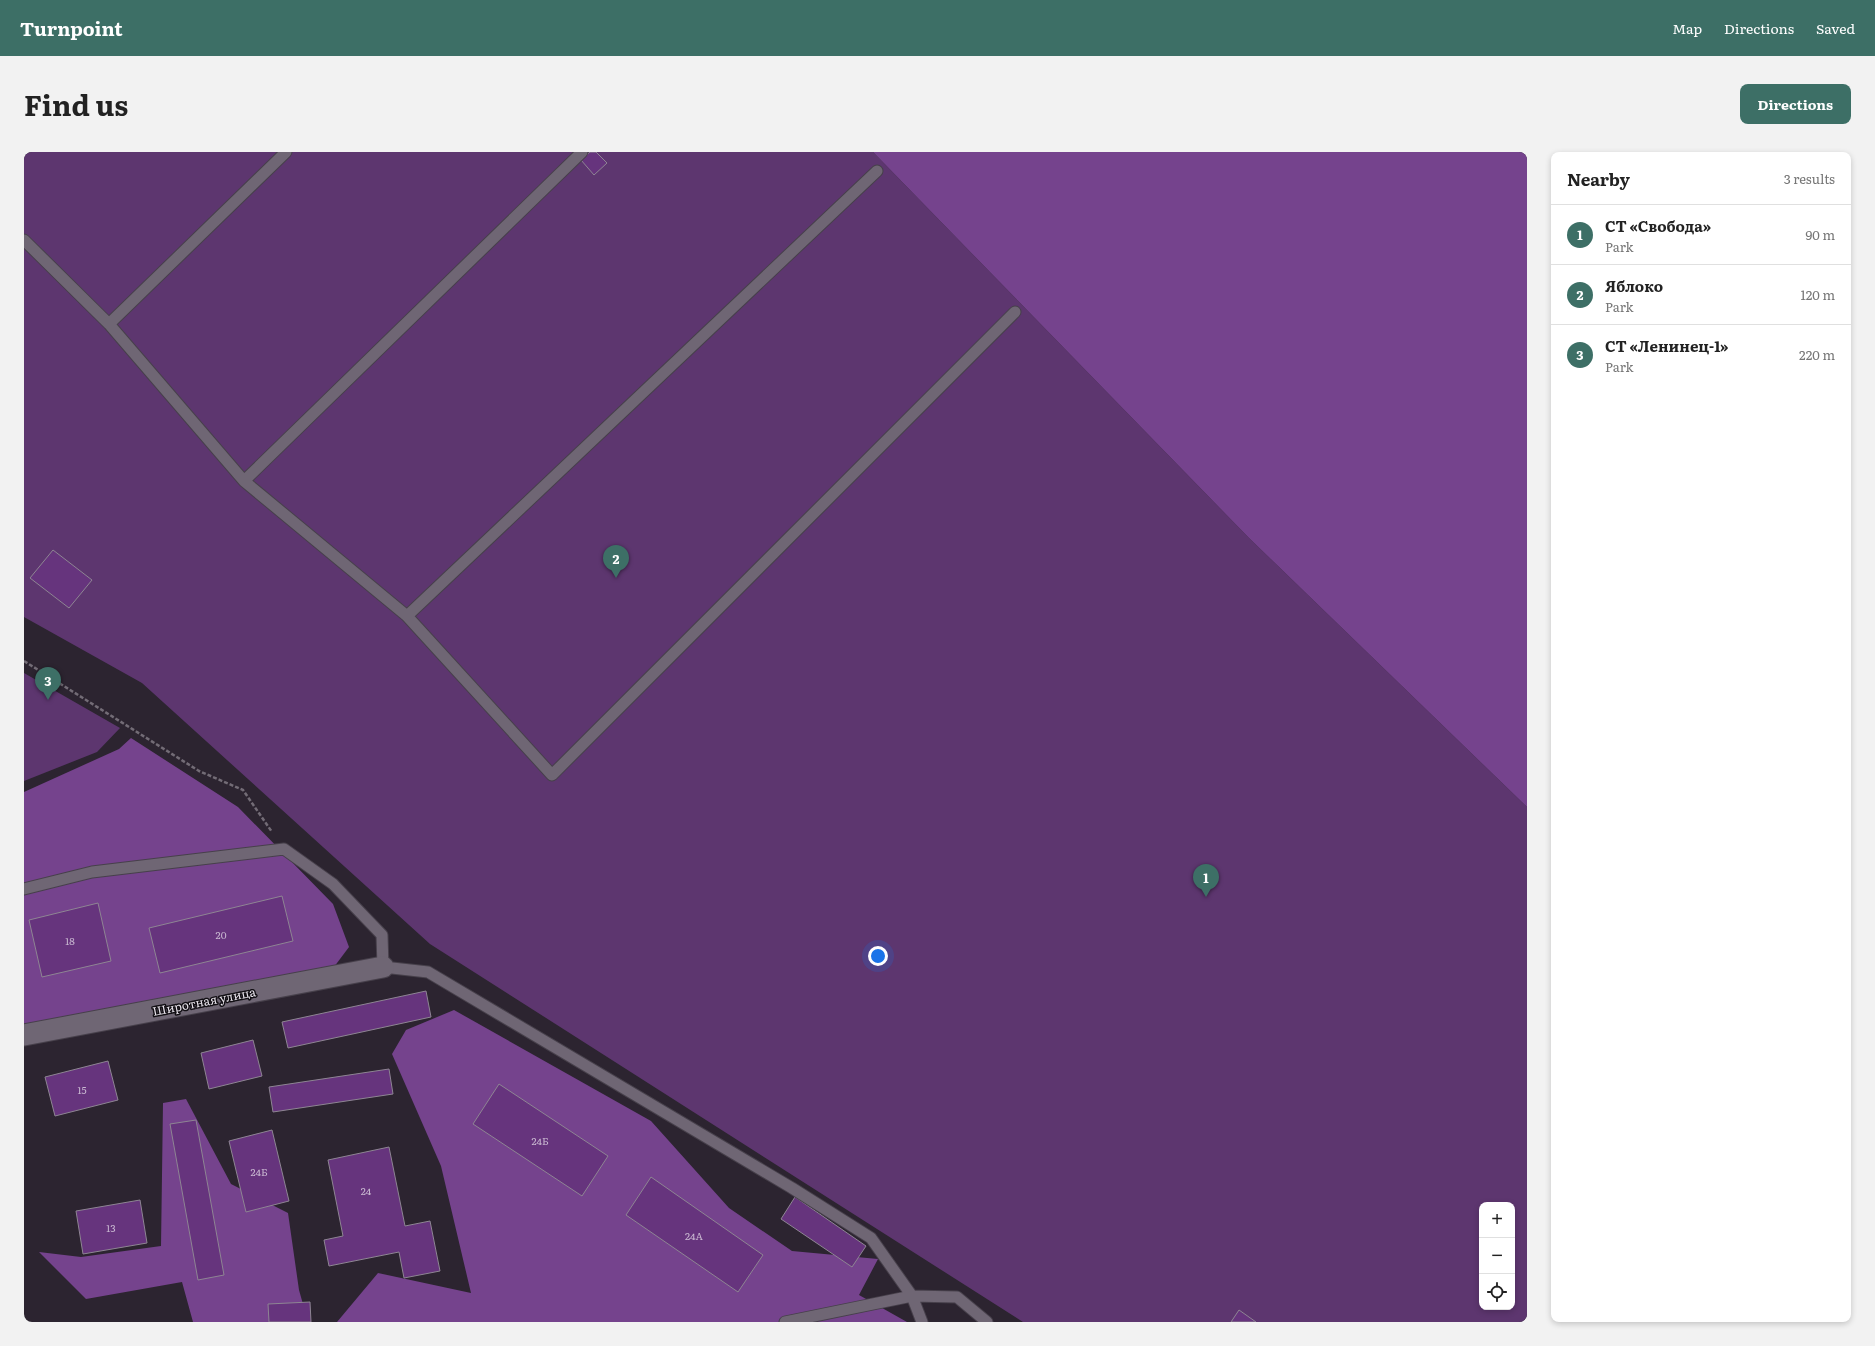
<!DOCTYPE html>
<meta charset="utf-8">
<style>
body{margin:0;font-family:Literata,serif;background:#f2f2f2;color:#222}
.controls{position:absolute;right:12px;bottom:12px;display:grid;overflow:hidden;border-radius:8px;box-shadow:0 2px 6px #0003}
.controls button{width:36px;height:36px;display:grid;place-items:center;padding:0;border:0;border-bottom:1px solid #e0e0e0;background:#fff;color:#222;font:20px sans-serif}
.you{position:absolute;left:854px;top:804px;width:14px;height:14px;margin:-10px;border:3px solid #fff;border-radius:50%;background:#1a73e8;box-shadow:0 0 0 6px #1a73e833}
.badge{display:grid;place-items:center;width:26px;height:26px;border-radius:50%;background:#3d6f66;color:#fff;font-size:13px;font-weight:700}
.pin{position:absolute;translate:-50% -33px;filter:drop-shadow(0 1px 2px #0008)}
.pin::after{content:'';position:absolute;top:21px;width:14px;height:12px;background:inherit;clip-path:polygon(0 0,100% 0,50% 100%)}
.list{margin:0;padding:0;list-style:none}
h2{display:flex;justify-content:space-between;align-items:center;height:52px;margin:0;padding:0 16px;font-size:17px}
h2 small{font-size:13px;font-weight:400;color:#767676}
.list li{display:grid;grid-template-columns:26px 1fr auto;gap:12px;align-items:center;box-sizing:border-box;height:60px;padding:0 16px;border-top:1px solid #e0e0e0}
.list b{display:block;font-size:15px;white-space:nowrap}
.list p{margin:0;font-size:13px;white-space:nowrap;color:#767676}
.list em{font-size:13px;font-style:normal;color:#767676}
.icon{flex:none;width:22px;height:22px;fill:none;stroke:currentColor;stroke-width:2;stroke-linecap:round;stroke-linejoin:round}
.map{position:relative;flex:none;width:1503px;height:1170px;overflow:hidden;border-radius:8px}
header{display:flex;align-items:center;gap:24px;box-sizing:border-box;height:56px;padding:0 20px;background:#3d6f66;color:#fff}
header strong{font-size:19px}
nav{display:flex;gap:22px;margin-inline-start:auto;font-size:14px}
.intro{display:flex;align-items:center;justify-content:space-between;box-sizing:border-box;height:96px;padding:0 24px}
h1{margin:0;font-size:28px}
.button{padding:10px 18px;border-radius:8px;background:#3d6f66;color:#fff;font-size:14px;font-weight:700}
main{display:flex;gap:24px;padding:0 24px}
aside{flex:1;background:#fff;border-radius:8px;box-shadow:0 2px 6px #0003}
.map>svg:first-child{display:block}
</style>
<header>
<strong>Turnpoint</strong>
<nav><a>Map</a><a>Directions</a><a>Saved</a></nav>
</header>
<div class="intro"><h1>Find us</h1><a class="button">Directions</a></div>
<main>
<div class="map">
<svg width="1503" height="1170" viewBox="0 0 1503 1170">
<rect width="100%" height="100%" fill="#2c2430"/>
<!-- green -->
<path fill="#5d366f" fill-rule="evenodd" d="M0 0H849L1225 386 1503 655V1170H999L406 792 118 531 0 465ZM1458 1053H1488V1155H1458Z
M0 521 96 576 73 600 0 629Z"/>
<!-- forest -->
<path fill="#75438d" d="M849 0H1503V655L1225 386Z
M107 586 214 655 309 752 325 795 310 815 0 873V640L95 597Z
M430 858 627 969 705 1056 768 1099 854 1107 835 1143 883 1170H313L354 1121 447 1141 417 1014 368 902 382 878Z
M162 947 207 1032 264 1061 275 1138 284 1170H169L158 1130 62 1147 15 1100 57 1105 137 1094 139 951Z"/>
<!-- building -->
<path fill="#66347d" stroke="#8e8593" d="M566 0H572L583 11 570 23 557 8Z
M29 398 68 428 45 456 6 426Z
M258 744 269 789 136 821 125 776Z
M74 751 87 809 18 825 5 768Z
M402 839 407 865 264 896 258 870Z
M229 888 238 924 185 937 177 901Z
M84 909 94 948 31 964 21 925Z
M365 917 369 942 249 960 245 935Z
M475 932 584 1004 558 1044 449 972Z
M172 968 200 1123 174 1128 146 972Z
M248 978 265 1049 222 1060 205 989Z
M365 995 381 1074 406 1069 416 1119 380 1126 375 1100 305 1114 300 1088 319 1084 304 1008Z
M627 1025 739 1103 714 1140 602 1063Z
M771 1045 842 1094 828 1115 757 1067Z
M116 1048 123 1091 59 1102 52 1059Z
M286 1150 287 1170H245L244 1152Z
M1215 1158 1232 1170H1207Z"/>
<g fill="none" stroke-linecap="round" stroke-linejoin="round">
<defs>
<path id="service" d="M0 88 85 172 220 329 383 464 528 623 991 160
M85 172 262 0
M220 329 558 0
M383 464 853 19
M0 737 68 720 260 697 309 732 358 783 359 815 404 820 768 1036 847 1086 888 1144 898 1170
M761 1170 888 1144 933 1145 963 1170"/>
<path id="minor" d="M0 883 359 815"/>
</defs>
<!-- service casing -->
<use href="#service" stroke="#47404b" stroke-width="13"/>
<!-- minor casing -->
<use href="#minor" stroke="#47404b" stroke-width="23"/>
<!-- path -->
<path stroke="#736c76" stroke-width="2.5" stroke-dasharray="4 2" stroke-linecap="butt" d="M0 509 175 619 219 638 248 680"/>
<!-- service -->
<use href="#service" stroke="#6f6674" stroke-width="11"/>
<!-- minor -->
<use href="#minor" stroke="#6f6674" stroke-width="21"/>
</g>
<g text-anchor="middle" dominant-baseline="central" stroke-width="3" stroke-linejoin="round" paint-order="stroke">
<!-- number labels -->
<g font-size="10" fill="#c8b7d0">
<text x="197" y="782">20</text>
<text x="46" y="788">18</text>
<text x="58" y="937">15</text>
<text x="516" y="988">24Б</text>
<text x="235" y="1019">24Б</text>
<text x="342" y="1038">24</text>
<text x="87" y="1075">13</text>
<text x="670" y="1083">24А</text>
</g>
<!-- street labels -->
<g font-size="12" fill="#e8e3eb" stroke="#120f14">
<text transform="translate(180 849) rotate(-11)">Широтная улица</text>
</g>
</g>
</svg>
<div class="controls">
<button>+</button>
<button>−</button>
<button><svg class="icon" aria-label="locate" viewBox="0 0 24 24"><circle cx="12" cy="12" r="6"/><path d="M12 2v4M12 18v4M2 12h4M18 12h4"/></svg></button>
</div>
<div class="you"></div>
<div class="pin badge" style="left:1182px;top:745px">1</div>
<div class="pin badge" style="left:592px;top:426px">2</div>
<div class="pin badge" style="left:24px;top:548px">3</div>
</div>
<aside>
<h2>Nearby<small>3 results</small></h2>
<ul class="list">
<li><span class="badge">1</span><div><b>СТ «Свобода»</b><p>Park</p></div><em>90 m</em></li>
<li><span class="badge">2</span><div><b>Яблоко</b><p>Park</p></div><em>120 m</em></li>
<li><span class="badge">3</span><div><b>СТ «Ленинец-1»</b><p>Park</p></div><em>220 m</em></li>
</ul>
</aside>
</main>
